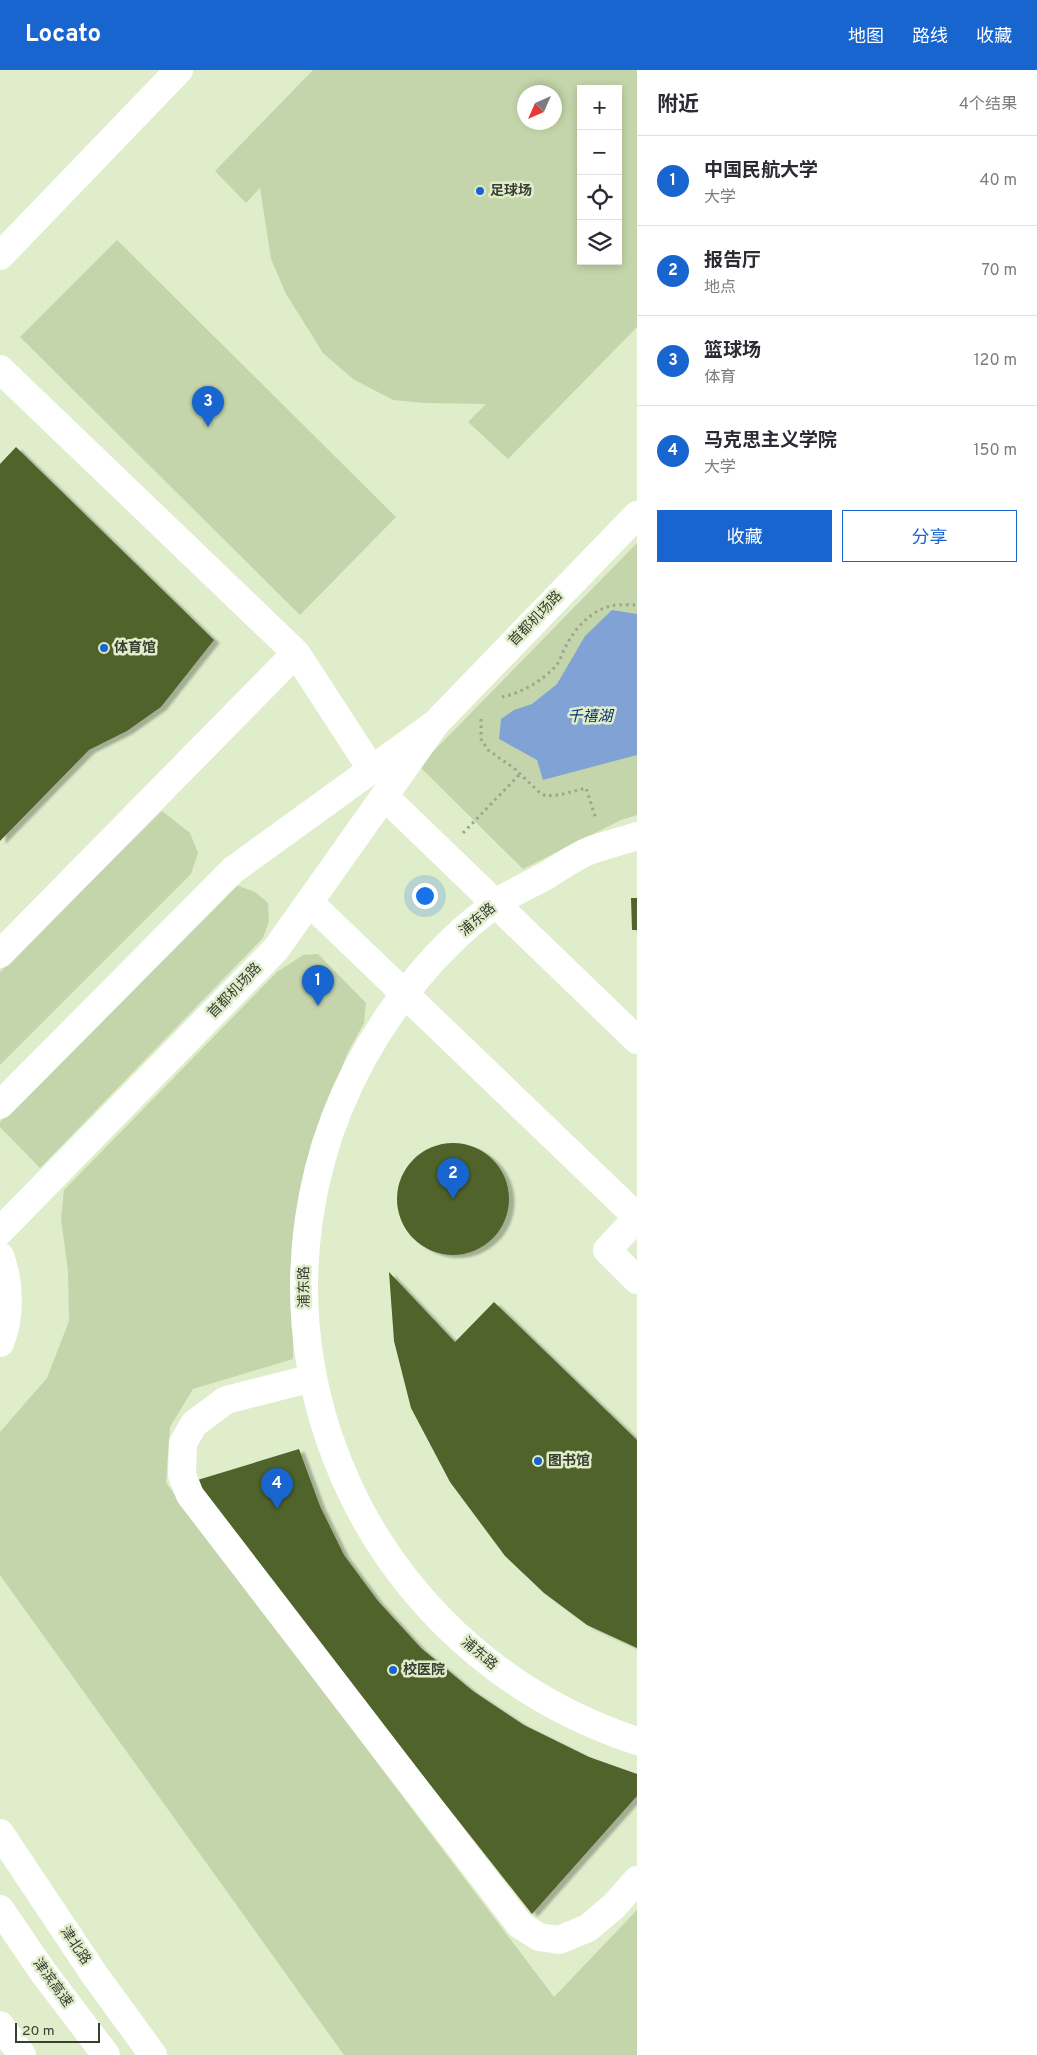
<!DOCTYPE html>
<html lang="zh">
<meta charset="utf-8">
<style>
body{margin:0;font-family:Overpass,"Noto Sans SC",sans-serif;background:#f2f2f3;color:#2b2b33}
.controls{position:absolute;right:15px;top:15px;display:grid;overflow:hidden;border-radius:0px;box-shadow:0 2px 8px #0003}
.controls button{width:45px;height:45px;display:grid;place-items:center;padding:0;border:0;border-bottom:1px solid #e1e1e2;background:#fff;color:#2b2b33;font:25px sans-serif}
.compass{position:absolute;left:517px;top:15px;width:45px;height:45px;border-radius:50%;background:#fff;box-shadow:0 2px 8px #0003;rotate:225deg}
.scale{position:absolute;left:15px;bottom:12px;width:85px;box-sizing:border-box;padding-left:5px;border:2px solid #393e31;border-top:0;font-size:14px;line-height:18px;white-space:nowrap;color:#393e31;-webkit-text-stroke:4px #dfedcb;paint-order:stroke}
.you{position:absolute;left:424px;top:825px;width:18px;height:18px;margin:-12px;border:4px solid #fff;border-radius:50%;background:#1a73e8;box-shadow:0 0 0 8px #1a73e833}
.badge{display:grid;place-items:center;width:32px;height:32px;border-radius:50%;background:#1865cf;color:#fff;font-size:16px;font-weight:700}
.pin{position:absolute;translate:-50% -41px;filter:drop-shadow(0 1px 2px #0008)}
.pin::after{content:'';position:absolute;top:26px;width:18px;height:15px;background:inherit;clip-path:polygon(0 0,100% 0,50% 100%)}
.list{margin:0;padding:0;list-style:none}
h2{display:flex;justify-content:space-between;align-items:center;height:65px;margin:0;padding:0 20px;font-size:21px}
h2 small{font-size:16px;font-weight:400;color:#7c7c81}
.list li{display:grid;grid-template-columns:32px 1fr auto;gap:15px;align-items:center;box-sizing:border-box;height:90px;padding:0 20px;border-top:1px solid #e1e1e2}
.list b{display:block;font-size:19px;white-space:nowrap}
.list p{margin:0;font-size:16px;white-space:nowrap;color:#7c7c81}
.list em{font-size:16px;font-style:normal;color:#7c7c81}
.actions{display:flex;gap:10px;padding:15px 20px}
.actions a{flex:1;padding:11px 0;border:1px solid #1865cf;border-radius:0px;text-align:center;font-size:18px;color:#1865cf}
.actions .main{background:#1865cf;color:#fff}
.icon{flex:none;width:28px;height:28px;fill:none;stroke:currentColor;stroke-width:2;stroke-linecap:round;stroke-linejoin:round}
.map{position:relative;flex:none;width:637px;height:1985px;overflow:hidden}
header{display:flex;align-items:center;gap:30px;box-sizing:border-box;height:70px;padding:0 25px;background:#1865cf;color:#fff}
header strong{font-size:24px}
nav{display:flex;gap:28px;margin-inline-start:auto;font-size:18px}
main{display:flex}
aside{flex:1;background:#fff}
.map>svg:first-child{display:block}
</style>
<header>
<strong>Locato</strong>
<nav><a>地图</a><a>路线</a><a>收藏</a></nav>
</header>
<main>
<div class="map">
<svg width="637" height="1985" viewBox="0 0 637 1985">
<defs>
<filter id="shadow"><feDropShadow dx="5.5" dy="3" stdDeviation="1" flood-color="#0004"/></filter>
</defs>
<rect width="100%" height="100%" fill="#dfedcb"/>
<!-- green -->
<path fill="#c4d5ab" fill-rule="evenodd" d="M313 0H637V257L508 389 468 352 486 334 425 333 393 330 353 309 323 283 286 224 271 189 260 118 246 133 215 101ZM581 19H618V191H581ZM524 22H554V52H524Z
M117 170 396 447 300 545 20 267Z
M637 473V745L621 750 523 799 419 696Z
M162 741 190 763 198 783 191 804 0 995V902Z
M236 815 255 822 268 833 269 851 263 868 40 1098 0 1057V1052L220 825Z
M318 884 366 933 364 953 348 982 311 1074 293 1163V1289L193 1319 170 1357 166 1413 554 1927 637 1840V1985H344L0 1505V1362L47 1308 69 1251 68 1201 61 1149 64 1120 277 902 303 885Z"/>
<!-- water -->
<path fill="#81a2d5" d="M612 540 637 544V685L543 710 537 690 499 669 501 649 514 640 532 634 557 614 585 566Z"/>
<!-- building -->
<path fill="#50632c" filter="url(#shadow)" d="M16 377 214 570 161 637 127 661 89 680 0 771V394Z
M631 828H637V860H632Z
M397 1129a56 56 0 1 1 112 0a56 56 0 1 1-112 0Z
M389 1202 455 1272 494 1232 637 1370V1578L587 1555 544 1523 505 1486 450 1412 411 1338 394 1271Z
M299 1379 320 1436 344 1485 378 1531 421 1578 473 1621 524 1655 589 1687 637 1704V1726L532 1844 191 1412Z"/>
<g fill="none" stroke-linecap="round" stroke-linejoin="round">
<!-- path -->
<path stroke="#9ba58c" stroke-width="3" stroke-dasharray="2.5 4" stroke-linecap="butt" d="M502 627C521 623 542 611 555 597 560 592 562 583 566 576 575 558 590 542 610 536 618 534 629 535 637 535
M481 649V669L488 680 515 699 539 722 546 726 559 725 586 718 596 749
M463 763 520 704"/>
<!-- minor -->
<path stroke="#fff" stroke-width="28" d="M0 186 179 0
M0 299 296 583 372 700
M436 653 637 445
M385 727 637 970
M637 766C622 771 606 775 591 780 576 786 562 796 549 804 535 812 520 819 506 827 463 855 425 895 395 937 204 1204 328 1569 637 1671
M309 832 637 1147
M0 884 296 583
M0 1035 233 800 436 653 276 879 0 1161
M637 1148 607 1180 637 1210
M0 1186C10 1212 11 1247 0 1273
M313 1308 226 1330 194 1354 183 1373 182 1405 190 1425 520 1855 539 1867 559 1870 588 1858 614 1836 637 1810
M0 1763 94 1904 153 1985"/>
<!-- highway -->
<path stroke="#fff" stroke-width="28" d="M0 1839 43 1902 106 1985
M0 1955 22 1985"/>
</g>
<!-- markers -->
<g fill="#1865cf" stroke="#dfedcb" stroke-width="2">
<circle cx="480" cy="121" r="5"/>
<circle cx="104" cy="578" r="5"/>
<circle cx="538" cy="1391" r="5"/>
<circle cx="393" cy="1600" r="5"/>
</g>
<g text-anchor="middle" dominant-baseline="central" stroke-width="5" stroke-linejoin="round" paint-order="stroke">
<!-- poi labels -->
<g font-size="14" font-weight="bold" fill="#393e31" stroke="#dfedcb" text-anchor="start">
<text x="490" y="121">足球场</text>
<text x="114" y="578">体育馆</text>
<text x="548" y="1391">图书馆</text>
<text x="403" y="1600">校医院</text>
</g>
<!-- street labels -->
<g font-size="14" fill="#393e31" stroke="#dfedcb">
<text transform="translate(536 549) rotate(-46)">首都机场路</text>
<text transform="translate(478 850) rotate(-40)">浦东路</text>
<text transform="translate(235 921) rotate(-46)">首都机场路</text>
<text transform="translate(305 1217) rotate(-91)">浦东路</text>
<text transform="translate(479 1584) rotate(40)">浦东路</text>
<text transform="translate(75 1876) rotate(56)">津北路</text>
<text transform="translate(52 1913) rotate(54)">津滨高速</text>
</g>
<!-- water labels -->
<g font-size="15" font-style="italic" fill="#09336f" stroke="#dfedcb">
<text x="590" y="647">千禧湖</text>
</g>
</g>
</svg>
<div class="controls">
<button>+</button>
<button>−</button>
<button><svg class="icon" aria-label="locate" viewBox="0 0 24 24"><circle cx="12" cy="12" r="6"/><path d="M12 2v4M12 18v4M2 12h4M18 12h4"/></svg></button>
<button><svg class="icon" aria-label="layers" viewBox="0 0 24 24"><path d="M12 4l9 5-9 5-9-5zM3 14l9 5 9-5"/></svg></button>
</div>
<svg class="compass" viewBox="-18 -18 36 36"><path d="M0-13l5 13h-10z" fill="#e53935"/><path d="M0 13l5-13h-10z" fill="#7c7c81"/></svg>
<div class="scale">20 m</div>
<div class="you"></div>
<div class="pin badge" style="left:318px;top:936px">1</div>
<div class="pin badge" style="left:453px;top:1129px">2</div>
<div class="pin badge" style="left:208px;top:357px">3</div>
<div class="pin badge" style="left:277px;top:1439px">4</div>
</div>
<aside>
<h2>附近<small>4个结果</small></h2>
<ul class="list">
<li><span class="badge">1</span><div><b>中国民航大学</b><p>大学</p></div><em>40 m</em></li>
<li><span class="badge">2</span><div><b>报告厅</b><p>地点</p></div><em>70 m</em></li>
<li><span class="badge">3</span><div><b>篮球场</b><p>体育</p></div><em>120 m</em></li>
<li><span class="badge">4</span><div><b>马克思主义学院</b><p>大学</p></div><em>150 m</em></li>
</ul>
<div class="actions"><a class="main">收藏</a><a>分享</a></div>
</aside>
</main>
